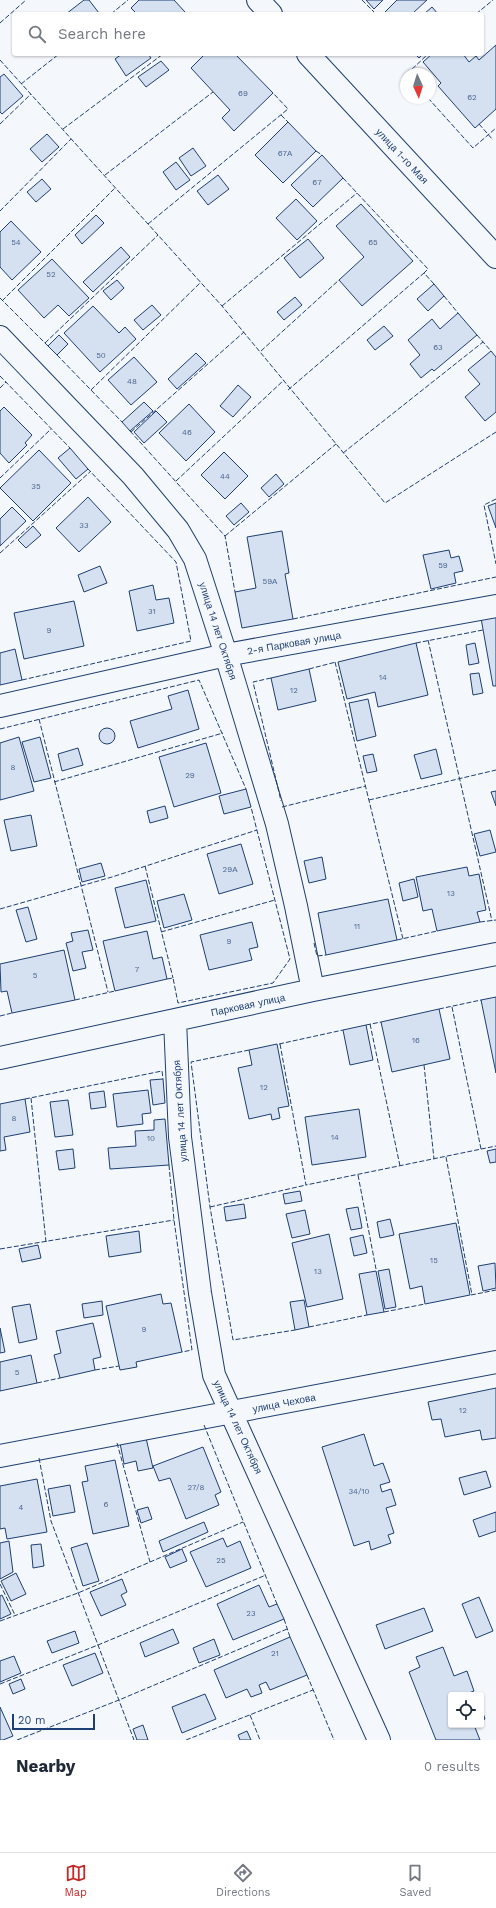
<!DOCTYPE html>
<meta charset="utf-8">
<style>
body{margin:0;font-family:"Work Sans",sans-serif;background:#f2f2f3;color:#1f2937}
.controls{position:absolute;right:12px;bottom:12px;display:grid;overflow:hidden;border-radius:4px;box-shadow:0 1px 3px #0004}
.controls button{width:36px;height:36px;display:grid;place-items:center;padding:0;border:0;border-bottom:1px solid #e0e1e3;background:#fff;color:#1f2937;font:20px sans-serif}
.compass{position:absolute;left:400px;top:68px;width:36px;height:36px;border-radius:50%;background:#fff;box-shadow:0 1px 3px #0004;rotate:176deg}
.scale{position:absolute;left:12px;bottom:10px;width:83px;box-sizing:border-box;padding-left:4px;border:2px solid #1d3f73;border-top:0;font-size:11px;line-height:14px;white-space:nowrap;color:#1d3f73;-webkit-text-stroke:3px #f4f7fb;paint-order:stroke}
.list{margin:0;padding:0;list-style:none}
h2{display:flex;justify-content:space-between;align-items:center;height:52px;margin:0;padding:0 16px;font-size:17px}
h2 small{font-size:13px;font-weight:400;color:#747a83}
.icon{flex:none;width:22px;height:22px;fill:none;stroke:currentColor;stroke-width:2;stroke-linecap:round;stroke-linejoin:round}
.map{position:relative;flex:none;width:496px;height:1740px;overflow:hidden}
.search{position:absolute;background:#fff;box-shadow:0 1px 3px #0004;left:12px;right:12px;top:12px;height:44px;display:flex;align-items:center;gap:10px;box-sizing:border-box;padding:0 14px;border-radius:4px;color:#747a83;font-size:15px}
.sheet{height:112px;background:#fff}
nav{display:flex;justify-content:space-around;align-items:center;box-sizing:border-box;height:56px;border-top:1px solid #e0e1e3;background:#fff;font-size:11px;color:#747a83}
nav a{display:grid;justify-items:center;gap:2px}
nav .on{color:#c62828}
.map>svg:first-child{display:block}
</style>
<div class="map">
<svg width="496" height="1740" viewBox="0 0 496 1740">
<rect width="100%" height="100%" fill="#f4f7fb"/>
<!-- building -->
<path fill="#d5e0f0" stroke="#1d3f73" d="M84 0H89L99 13 66 14Z
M139 0H174L185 12 183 14H137L131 8Z
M366 0H383L374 9Z
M397 0H427L412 14H383Z
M432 7 438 14H424Z
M496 45V109L475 128 438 86 441 83 423 62 432 54H463L469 62 476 56 479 60Z
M122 54H148L151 58 126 76 115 59Z
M205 54H235L273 93 234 131 222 118 230 110 191 68Z
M415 54H423L419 58Z
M161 61 169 70 146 87 138 77Z
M4 74 23 96 2 114 0 112V77Z
M288 122 316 151 283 183 255 155Z
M47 134 59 147 42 162 30 149Z
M193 148 206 166 191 176 179 158Z
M322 155 343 178 313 207 291 185Z
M176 162 190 180 176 190 163 172Z
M218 175 229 189 208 205 197 191Z
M42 179 51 189 36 202 27 192Z
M296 199 317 221 297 240 276 218Z
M361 204 413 261 362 306 339 280 364 257 336 226Z
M96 215 104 223 82 244 75 235Z
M11 221 41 252 12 280 0 267V232Z
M308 239 324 258 300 278 284 258Z
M121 247 130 257 93 292 83 282Z
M52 259 89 298 69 316 58 305 44 318 18 290Z
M117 280 124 288 111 300 103 291Z
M434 284 444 296 428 311 417 299Z
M295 297 302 305 284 320 277 312Z
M152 305 161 315 143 330 134 320Z
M93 306 119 333 125 327 136 339 100 372 64 333Z
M458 313 477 335 434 371 432 369 421 378 410 364 420 355 408 340 432 319 440 329Z
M384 326 393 336 375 350 367 340Z
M59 335 68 344 57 355 48 346Z
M491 351 496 357V412L485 421 465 397 480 384 468 370Z
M196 353 206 363 177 389 168 379Z
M134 357 157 382 131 405 108 380Z
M238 385 251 397 233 417 220 406Z
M144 402 153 411 130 431 122 422Z
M189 404 215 432 186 461 159 433Z
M4 407 32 435 25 443 27 445 9 463 0 453V411Z
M156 411 167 422 144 443 134 432Z
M70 448 88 469 76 479 58 458Z
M39 450 71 483 33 521 0 488Z
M224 452 248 476 225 499 201 475Z
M276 474 284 484 269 497 261 488Z
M88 497 111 522 79 552 56 528Z
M241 503 249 512 234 525 226 516Z
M496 503V528L488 506Z
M12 507 26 521 0 546V519Z
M33 526 41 535 26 548 18 540Z
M282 531 289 573 285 574 293 619 242 628 235 592 256 588 247 537Z
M449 550 451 558 459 556 463 571 454 573 456 583 431 589 423 555Z
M100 566 107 583 84 592 78 575Z
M153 585 156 600 169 598 174 623 137 631 129 591Z
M74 601 84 646 24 659 14 613Z
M496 615V686H493L481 618Z
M416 643 428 695 378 707 375 692 347 699 338 662Z
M475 643 479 663 469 665 466 645Z
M15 649 22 680 0 685V653Z
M309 669 316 701 278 710 271 678Z
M479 673 483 693 473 695 470 674Z
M188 690 199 729 138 748 130 721 172 709 168 696Z
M368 699 376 736 357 741 349 703Z
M99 736a8 8 0 1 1 16 0a8 8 0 1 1-16 0Z
M19 737 34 791 0 800V743Z
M40 737 51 778 34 782 22 742Z
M206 743 221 793 174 807 159 757Z
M78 748 83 765 62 771 58 754Z
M436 749 442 774 421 779 414 755Z
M373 754 377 771 367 773 363 756Z
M246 789 251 807 224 814 219 796Z
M496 791V806L491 792Z
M165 806 168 818 150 823 147 811Z
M31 815 37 846 11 851 4 820Z
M490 830 496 852 480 856 474 834Z
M241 844 253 884 219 894 207 854Z
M322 857 326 879 309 883 304 861Z
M101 863 105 876 82 882 79 869Z
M467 867 469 876 479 874 486 910 477 912 480 922 437 931 432 909 423 911 416 877Z
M414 879 418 897 403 901 399 883Z
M146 880 156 921 125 928 115 888Z
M184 894 192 920 164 928 157 901Z
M388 899 397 940 326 955 318 913Z
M28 907 37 939 26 942 16 910Z
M252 922 258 947 249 949 252 960 209 970 200 935Z
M88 930 93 950 82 952 86 968 73 971 66 943 73 941 71 933Z
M147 931 153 959 162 957 167 979 115 991 103 941Z
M64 950 75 1000 12 1013 7 991 1 992 0 964Z
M496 997V1073L481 1000Z
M439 1009 450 1059 392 1072 381 1022Z
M366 1025 373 1060 350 1065 343 1030Z
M277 1044 289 1106 278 1108 280 1118 272 1120 271 1114 249 1119 238 1068 252 1065 249 1050Z
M163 1079 165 1103 153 1105 150 1080Z
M148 1090 151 1113 142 1114 143 1124 117 1127 113 1094Z
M104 1091 106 1107 91 1109 89 1093Z
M25 1099 30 1132 4 1137 6 1150 0 1151V1104Z
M68 1100 73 1135 55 1137 50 1102Z
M359 1109 366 1157 312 1165 305 1117Z
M165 1119 169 1165 110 1169 108 1148 136 1146 135 1131 154 1130V1120Z
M73 1149 75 1168 59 1170 56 1151Z
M496 1149V1162L490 1163 487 1151Z
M300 1191 302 1201 285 1204 283 1194Z
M244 1204 246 1218 226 1221 224 1207Z
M358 1207 362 1228 351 1230 346 1209Z
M305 1210 310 1234 292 1238 286 1214Z
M390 1219 394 1235 380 1238 377 1222Z
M456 1223 470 1295 425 1304 422 1286 410 1289 399 1234Z
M139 1231 141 1252 109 1257 106 1236Z
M329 1234 343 1299 307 1307 292 1243Z
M363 1235 367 1253 354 1256 350 1238Z
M38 1245 41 1258 22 1262 19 1249Z
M495 1263 496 1288 483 1291 478 1266Z
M389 1269 396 1307 385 1309 378 1271Z
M376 1271 384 1312 367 1315 359 1274Z
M161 1294 163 1304 171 1303 182 1352 136 1362 137 1367 120 1370 106 1306Z
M304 1300 309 1327 295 1330 290 1302Z
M102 1301 103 1315 84 1318 82 1304Z
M30 1304 37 1339 19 1343 12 1307Z
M93 1323 101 1357 93 1359 95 1370 60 1378 54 1355 61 1353 56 1331Z
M0 1328 5 1352 0 1353Z
M31 1355 37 1383 0 1391V1362Z
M496 1388V1438L482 1440 480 1430 445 1437 441 1419 432 1420 428 1402Z
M364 1434 374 1466 383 1463 390 1482 380 1485 382 1492 391 1489 396 1505 386 1508 394 1533 388 1535 391 1543 371 1550 369 1541 354 1546 322 1447Z
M146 1438 153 1468 138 1471 136 1461 124 1464 120 1443Z
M203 1447 221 1492 215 1495 219 1505 186 1519 170 1478 159 1481 153 1466Z
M115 1460 129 1526 93 1534 82 1482 88 1481 85 1466Z
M486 1471 491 1487 464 1495 459 1478Z
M37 1479 47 1532 7 1539 5 1528 0 1529V1486Z
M70 1485 75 1512 53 1516 48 1489Z
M148 1507 152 1519 141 1523 137 1510Z
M496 1512V1531L479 1537 473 1520Z
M204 1522 208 1532 163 1552 159 1541Z
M223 1538 227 1547 240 1541 251 1568 206 1587 190 1552Z
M9 1541 13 1572 0 1579V1543Z
M87 1543 99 1581 83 1586 71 1548Z
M41 1544 44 1566 33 1568 31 1545Z
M182 1549 187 1561 170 1568 165 1557Z
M16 1573 26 1594 11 1601 1 1581Z
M122 1579 127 1592 121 1595 126 1605 101 1616 90 1592Z
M259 1585 269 1607 277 1604 284 1619 233 1640 217 1604Z
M2 1595 11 1614 0 1619V1596Z
M479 1597 493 1631 476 1638 462 1604Z
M424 1608 433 1631 385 1649 376 1625Z
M173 1629 179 1643 145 1657 140 1643Z
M75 1631 79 1643 52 1653 47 1641Z
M290 1637 307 1675 270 1690 266 1682 259 1685 262 1693 251 1697 247 1689 226 1698 214 1670Z
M214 1639 220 1655 199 1663 193 1648Z
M443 1647 454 1676 467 1671 474 1691 464 1695H451V1725H474L480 1740H436L409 1672 420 1667 416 1657Z
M95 1653 103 1673 72 1686 63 1665Z
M14 1656 21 1673 0 1682V1661Z
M21 1679 25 1689 13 1694 9 1684Z
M205 1694 216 1719 182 1733 172 1707Z
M0 1707 13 1736 3 1740H0Z
M481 1707 485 1719 481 1721Z
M143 1725 148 1740H137L133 1729Z
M247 1731 251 1740H240L238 1735Z"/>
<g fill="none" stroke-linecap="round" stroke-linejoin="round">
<defs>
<path id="street" d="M0 337 133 476 178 530 195 559 226 655 277 824 296 906 313 990
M0 706 226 655 496 606
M175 1020 180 1137 200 1293 214 1375 379 1740
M0 1058 313 990 496 954
M0 1456 496 1362"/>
<path id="secondary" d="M258 0 271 14
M308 54 496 257"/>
</defs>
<!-- street casing -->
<use href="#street" stroke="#1d3f73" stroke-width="24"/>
<!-- secondary casing -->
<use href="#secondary" stroke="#1d3f73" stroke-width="24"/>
<!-- street -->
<use href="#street" stroke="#f4f7fb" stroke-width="22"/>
<!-- secondary -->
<use href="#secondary" stroke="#f4f7fb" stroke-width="22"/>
<!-- fence -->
<path stroke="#1d3f73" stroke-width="1" stroke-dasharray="5 2" stroke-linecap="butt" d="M362 0 376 14
M111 14 128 0
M476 14 493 0
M0 23 26 0
M0 60 222 306 385 503 496 432
M407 74 428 54
M21 84 59 54
M428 98 473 148 496 128
M281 115 288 122
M0 124 31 94
M479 124 493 140
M63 129 163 54
M316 151 322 155
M105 175 213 92
M343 178 428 269 424 273 434 284
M0 211 71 139
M148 224 288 109 273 93
M444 296 458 313
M0 298 48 346
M2 301 116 187
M222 306 357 193
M477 335 491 351
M45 343 158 235
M261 351 339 280
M57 355 122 422
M0 376 70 448
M0 388 6 382
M91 390 201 282
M288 390 424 273
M130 431 225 536 235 592
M131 432 244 332
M343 453 483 342
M0 478 51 429
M176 481 284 380
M496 499 484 505 496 564
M225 536 336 444
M0 553 91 471
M293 619 496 577
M428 640 492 921
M416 643 483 630
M335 662 403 939
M309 669 336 662
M271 678 253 682 281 801
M22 680 191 641 176 562 88 469
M39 719 108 992
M0 729 199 680 246 789
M54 782 223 733
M369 800 496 770
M282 807 366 786
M145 866 173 978
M0 909 112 877 257 830
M480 922 496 920
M161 932 275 900
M397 940 437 931
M314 943 317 956 326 955
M167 979 173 978 178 1003 273 983 290 959 251 807
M75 1000 115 991
M452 1007 481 1149
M439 1009 481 1000
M0 1016 12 1013
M370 1024 400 1166
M366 1025 381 1022
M279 1044 343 1030
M280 1044 306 1185 496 1146
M249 1050 191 1062 210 1207 233 1340 295 1330
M424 1065 434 1159
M31 1098 46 1242
M25 1099 162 1071 163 1079
M446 1157 472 1295
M169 1165 174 1220 192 1350 182 1352
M358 1175 376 1269
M210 1207 306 1185
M0 1249 174 1220
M471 1295 496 1290
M384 1312 425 1304
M309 1327 367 1315
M95 1370 119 1366
M37 1383 60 1378
M204 1425 277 1604
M117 1443 150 1562
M39 1458 51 1521 134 1740
M0 1584 15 1615
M284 1619 290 1637
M0 1621 78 1593 243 1522
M307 1675 334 1740
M0 1684 98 1645 266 1575
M250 1715 260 1740
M17 1740 119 1700 287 1629
M186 1740 313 1690"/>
</g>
<g text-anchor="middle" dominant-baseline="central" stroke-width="3" stroke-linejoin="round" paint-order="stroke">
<!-- number labels -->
<g font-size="8" fill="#4b6792">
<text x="243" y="93">69</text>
<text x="472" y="97">62</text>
<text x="285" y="153">67А</text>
<text x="317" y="182">67</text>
<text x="16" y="242">54</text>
<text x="373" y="242">65</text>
<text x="51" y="274">52</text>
<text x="438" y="347">63</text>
<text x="101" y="355">50</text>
<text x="132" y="381">48</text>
<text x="187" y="432">46</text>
<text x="225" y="476">44</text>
<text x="36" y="486">35</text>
<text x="84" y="525">33</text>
<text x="443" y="565">59</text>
<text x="270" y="581">59А</text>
<text x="152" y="611">31</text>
<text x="49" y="630">9</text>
<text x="383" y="677">14</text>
<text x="294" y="690">12</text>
<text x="13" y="767">8</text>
<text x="190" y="775">29</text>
<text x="230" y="869">29А</text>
<text x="451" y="893">13</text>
<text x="357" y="926">11</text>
<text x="229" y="941">9</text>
<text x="137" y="969">7</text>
<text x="35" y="975">5</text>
<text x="416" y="1040">16</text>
<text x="264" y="1087">12</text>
<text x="14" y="1118">8</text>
<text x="335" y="1137">14</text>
<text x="151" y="1138">10</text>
<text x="434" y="1260">15</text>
<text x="318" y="1271">13</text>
<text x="144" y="1329">9</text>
<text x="17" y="1372">5</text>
<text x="463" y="1410">12</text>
<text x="196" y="1487">27/8</text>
<text x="359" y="1491">34/10</text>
<text x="106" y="1504">6</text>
<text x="21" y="1507">4</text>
<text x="221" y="1560">25</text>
<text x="251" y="1613">23</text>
<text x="275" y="1653">21</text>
</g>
<!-- street labels -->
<g font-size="10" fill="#1d3f73" stroke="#f4f7fb">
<text transform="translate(402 156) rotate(47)">улица 1-го Мая</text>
<text transform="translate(218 631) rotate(72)">улица 14 лет Октября</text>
<text transform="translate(294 643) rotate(-10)">2-я Парковая улица</text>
<text transform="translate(248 1005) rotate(-12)">Парковая улица</text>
<text transform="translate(180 1111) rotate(-94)">улица 14 лет Октября</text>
<text transform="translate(284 1403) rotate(-11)">улица Чехова</text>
<text transform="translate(238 1427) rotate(65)">улица 14 лет Октября</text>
</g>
</g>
</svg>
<div class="controls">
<button><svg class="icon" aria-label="locate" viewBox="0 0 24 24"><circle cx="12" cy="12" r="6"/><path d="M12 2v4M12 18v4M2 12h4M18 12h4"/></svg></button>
</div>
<svg class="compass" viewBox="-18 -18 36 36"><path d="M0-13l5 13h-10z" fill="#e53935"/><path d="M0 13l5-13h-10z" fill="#747a83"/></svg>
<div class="scale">20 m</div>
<div class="search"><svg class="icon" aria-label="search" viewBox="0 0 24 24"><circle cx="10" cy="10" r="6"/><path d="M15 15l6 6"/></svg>Search here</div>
</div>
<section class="sheet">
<h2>Nearby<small>0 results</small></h2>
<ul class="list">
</ul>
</section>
<nav>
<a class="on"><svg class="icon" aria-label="map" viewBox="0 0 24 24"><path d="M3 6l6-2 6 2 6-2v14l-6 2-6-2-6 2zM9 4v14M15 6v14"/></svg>Map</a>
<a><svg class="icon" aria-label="directions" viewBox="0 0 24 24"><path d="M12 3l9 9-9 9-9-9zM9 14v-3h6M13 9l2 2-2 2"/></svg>Directions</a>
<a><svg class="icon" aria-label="saved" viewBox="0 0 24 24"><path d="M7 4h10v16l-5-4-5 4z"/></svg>Saved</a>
</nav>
